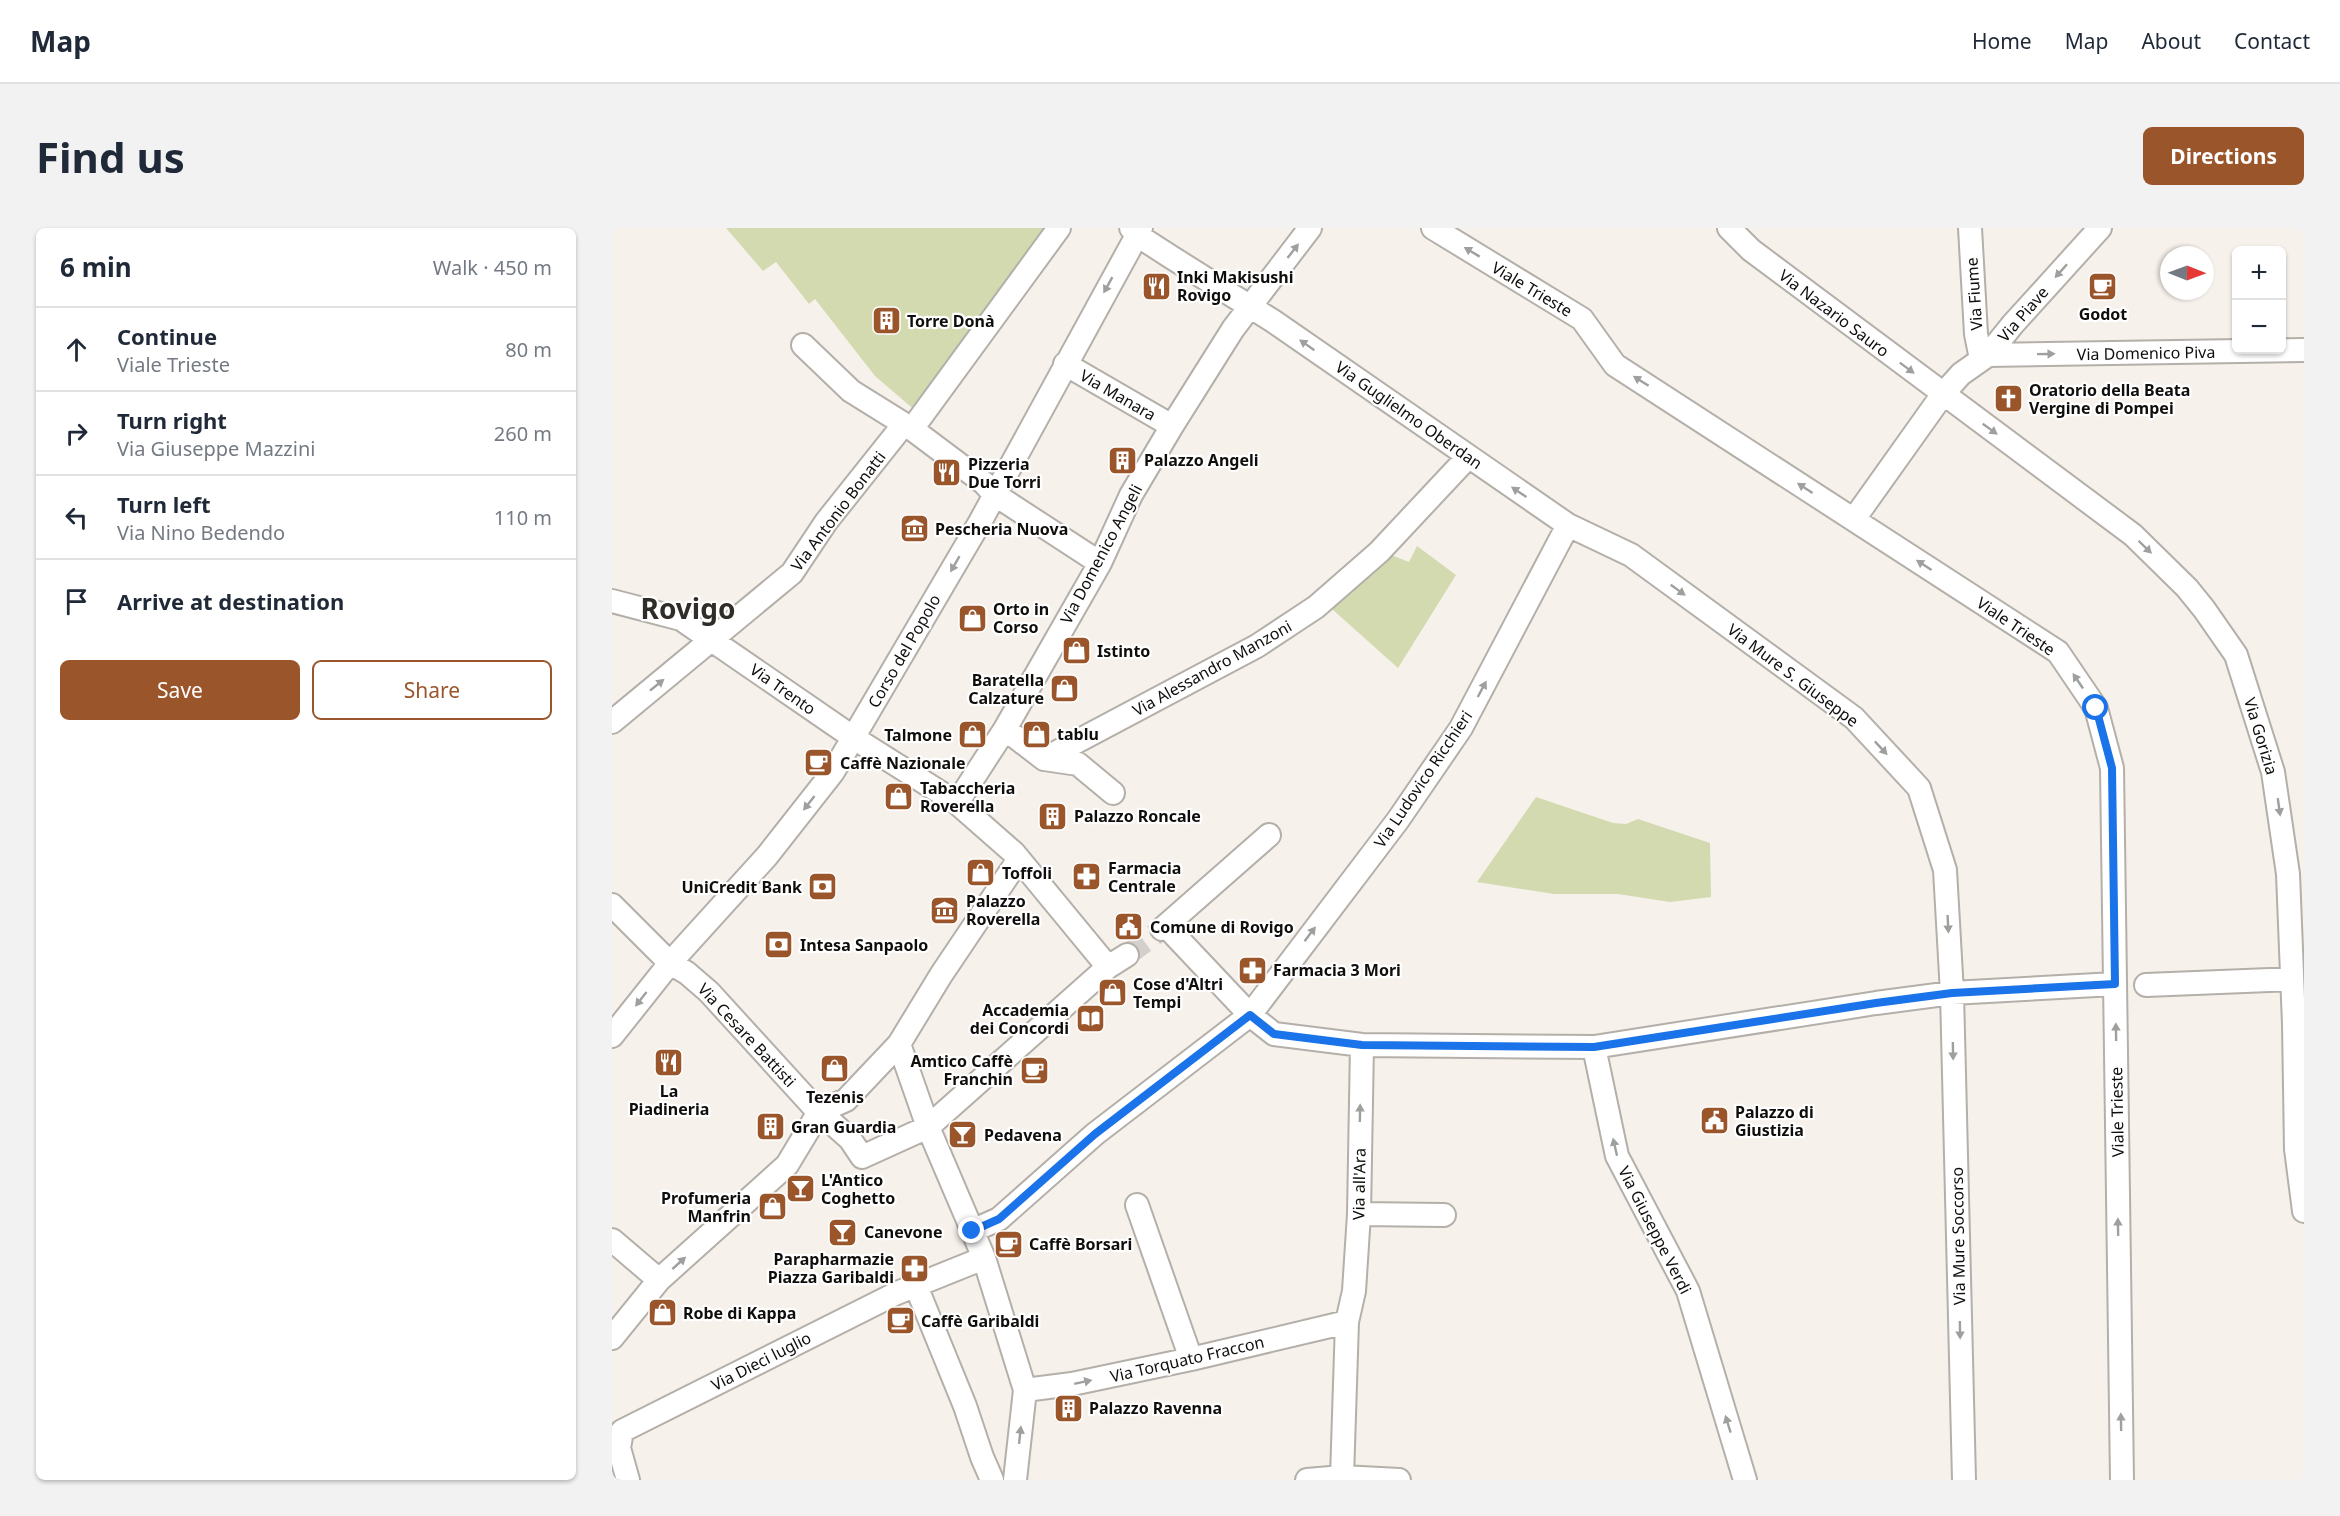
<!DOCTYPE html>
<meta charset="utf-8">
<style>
body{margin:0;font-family:"Noto Sans",sans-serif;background:#f2f2f3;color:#1f2937}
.controls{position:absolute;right:18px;top:18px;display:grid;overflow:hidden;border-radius:9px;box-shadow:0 2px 4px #0004}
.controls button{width:54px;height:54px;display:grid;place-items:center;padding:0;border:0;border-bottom:2px solid #e0e1e3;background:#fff;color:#1f2937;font:30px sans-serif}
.compass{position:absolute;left:1548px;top:18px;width:54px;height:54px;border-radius:50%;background:#fff;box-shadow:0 2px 4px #0004;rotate:91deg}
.stop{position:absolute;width:18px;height:18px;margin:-14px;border:4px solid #1a73e8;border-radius:50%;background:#fff}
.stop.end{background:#1a73e8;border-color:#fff;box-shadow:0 2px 6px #0008}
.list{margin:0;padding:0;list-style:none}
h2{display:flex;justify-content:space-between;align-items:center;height:78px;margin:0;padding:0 24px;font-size:26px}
h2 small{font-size:20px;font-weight:400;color:#747a83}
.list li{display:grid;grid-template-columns:39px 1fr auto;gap:18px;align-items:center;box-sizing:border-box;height:84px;padding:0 24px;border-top:2px solid #e0e1e3}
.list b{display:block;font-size:22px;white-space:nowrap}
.list p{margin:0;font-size:20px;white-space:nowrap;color:#747a83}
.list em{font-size:20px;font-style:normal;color:#747a83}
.actions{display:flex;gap:12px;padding:18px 24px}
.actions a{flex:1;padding:14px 0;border:2px solid #9a552a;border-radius:9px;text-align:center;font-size:21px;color:#9a552a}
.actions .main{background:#9a552a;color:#fff}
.icon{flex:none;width:33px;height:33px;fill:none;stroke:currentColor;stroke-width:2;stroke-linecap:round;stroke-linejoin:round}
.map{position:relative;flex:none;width:1692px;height:1252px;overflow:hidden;border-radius:9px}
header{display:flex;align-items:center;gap:36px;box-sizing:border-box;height:84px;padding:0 30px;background:#fff;border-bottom:2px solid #e0e1e3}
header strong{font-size:28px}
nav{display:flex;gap:33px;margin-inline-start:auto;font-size:21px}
.intro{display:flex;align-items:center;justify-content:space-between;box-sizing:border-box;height:144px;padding:0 36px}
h1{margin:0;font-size:42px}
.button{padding:15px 27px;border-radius:9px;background:#9a552a;color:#fff;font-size:21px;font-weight:700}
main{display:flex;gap:36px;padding:0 36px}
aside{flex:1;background:#fff;border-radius:9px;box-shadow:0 2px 4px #0004}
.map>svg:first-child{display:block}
</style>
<header>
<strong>Map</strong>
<nav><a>Home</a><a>Map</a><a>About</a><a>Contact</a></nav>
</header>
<div class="intro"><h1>Find us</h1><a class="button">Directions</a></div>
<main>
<aside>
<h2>6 min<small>Walk · 450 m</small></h2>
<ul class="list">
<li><svg class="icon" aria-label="ahead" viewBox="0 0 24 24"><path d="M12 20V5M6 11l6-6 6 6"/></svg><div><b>Continue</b><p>Viale Trieste</p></div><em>80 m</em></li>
<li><svg class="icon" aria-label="right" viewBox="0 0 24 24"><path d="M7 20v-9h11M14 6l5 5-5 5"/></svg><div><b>Turn right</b><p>Via Giuseppe Mazzini</p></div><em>260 m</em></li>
<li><svg class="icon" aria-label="left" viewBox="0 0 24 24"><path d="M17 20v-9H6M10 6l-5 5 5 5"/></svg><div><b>Turn left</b><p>Via Nino Bedendo</p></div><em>110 m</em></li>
<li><svg class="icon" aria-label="arrive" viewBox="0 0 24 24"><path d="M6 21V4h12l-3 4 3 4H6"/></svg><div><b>Arrive at destination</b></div></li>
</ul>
<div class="actions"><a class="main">Save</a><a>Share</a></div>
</aside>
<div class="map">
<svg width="1692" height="1252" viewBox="0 0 1692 1252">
<rect width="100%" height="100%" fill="#f7f1eb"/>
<!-- green -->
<path fill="#d4dab0" d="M114 0H438L305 184 263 148 203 71 197 76 164 34 151 43Z
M805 318 844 347 786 440 720 381 779 327 797 334Z
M924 569 1001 595 1014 596 1026 591 1098 615 1099 669 1058 674 1006 666H942L865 654Z"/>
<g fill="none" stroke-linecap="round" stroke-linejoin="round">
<!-- minor-tunnel -->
<path stroke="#d4cfca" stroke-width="22" stroke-dasharray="22 11" stroke-linecap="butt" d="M515 727 550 701"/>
<defs>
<path id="minor" d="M519 0 525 7 559 29 661 93 956 297 1019 327 1242 490 1307 560 1333 642 1340 765 1352 1252
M821 0 970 91 1003 137 1446 424 1484 480 1500 540 1510 1252
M1117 0 1139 22 1521 307 1575 360 1592 381 1624 427 1661 544 1676 646 1682 796 1684 921 1692 983
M1358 0 1364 106 1369 131
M191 117 239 163 300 201 372 255 382 266 488 335
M1376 127 1692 122
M453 136 560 198
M300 201 447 0
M1242 291 1331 166 1349 146 1376 127 1401 96 1488 0
M0 373 69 391 242 510 345 575 402 625 496 739 316 899 250 929 238 911 201 878 97 764 75 745 58 735 0 677
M0 494 180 345 214 294 292 196
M393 501 432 531 466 536 501 565
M432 531 645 418 704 379 767 324 856 229
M345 575 393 501 488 335 519 267 560 198 621 101 698 0
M554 698 638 787 662 806 750 817 982 819 1264 775 1340 765 1503 756
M550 701 657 607
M496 739 515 727
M1534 757 1680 751
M0 808 58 735 155 628 221 544 368 294 529 0
M287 816 316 899 372 1030 413 1162 403 1252
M982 819 1005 928 1076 1063 1133 1252
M207 884 234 872 287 816 329 747 407 631
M525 977 579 1131
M747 986 832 987
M360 1003 387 991 483 906 638 787 786 592 849 500 956 297
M0 1012 47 1052
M304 1058 353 1178 370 1229 380 1252
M0 1110 47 1052 175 937 207 884
M413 1162 460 1156 579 1131 735 1094
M730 1249 787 1252
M16 1252 7 1220 10 1203 285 1065 372 1030
M695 1252 730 1249 735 1094 742 1063 747 986 750 817"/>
</defs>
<!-- minor casing -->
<use href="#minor" stroke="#b4afa9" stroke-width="26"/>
<!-- minor -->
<use href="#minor" stroke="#fff" stroke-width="22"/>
</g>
<!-- one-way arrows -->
<defs><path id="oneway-solid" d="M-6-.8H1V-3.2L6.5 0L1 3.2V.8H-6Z" transform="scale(1.5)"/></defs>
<g fill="#9f9f9e">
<use href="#oneway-solid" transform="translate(681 23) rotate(-52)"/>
<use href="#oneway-solid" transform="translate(860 24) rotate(-149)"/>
<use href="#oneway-solid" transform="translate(1449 43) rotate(132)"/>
<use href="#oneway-solid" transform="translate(496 57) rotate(119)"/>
<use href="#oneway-solid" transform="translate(695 117) rotate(-145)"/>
<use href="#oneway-solid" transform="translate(1434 126) rotate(-1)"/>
<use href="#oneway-solid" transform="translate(1295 140) rotate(37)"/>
<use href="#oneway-solid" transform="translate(1029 153) rotate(-148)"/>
<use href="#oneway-solid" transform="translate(1378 201) rotate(36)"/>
<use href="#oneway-solid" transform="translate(1193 260) rotate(-147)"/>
<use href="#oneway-solid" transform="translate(907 264) rotate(-146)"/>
<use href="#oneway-solid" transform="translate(1533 319) rotate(44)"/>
<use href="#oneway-solid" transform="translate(343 336) rotate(120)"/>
<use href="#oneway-solid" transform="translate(1312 337) rotate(-147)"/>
<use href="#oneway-solid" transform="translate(1066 362) rotate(36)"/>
<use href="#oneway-solid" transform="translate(1466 453) rotate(-124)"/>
<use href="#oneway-solid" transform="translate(45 457) rotate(-39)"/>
<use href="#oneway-solid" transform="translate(870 461) rotate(-62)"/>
<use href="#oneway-solid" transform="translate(1269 520) rotate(47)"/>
<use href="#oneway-solid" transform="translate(197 575) rotate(128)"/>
<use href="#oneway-solid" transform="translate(1667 579) rotate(82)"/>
<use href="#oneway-solid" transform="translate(1336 696) rotate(87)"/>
<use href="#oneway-solid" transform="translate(698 706) rotate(-53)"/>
<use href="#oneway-solid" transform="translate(29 771) rotate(128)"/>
<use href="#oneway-solid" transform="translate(1504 804) rotate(-91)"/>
<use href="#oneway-solid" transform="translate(1341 823) rotate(89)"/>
<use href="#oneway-solid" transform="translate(748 885) rotate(-89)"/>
<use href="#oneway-solid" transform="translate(1003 919) rotate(-103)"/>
<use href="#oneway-solid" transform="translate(1506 999) rotate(-91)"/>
<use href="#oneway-solid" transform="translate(67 1035) rotate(-42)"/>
<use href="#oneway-solid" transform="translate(1348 1102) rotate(89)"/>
<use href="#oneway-solid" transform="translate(471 1154) rotate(-12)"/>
<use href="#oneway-solid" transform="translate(1509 1194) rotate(-91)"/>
<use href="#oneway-solid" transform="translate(1116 1196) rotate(-107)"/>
<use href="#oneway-solid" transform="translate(408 1207) rotate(-84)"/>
</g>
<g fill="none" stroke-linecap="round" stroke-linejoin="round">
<!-- route -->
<path stroke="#1a73e8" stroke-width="8" d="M360 1003 387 991 483 906 638 787 662 806 750 817 982 819 1264 775 1340 765 1503 756 1500 540 1484 480"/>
</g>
<!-- icons -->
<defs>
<symbol id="restaurant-square" viewBox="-11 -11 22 22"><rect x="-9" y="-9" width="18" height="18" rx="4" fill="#9a552a" stroke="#fff"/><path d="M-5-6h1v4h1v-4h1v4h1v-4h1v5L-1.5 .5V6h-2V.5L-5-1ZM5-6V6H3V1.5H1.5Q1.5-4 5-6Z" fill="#fff"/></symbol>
<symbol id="cafe-square" viewBox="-11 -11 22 22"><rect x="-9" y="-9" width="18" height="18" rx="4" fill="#9a552a" stroke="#fff"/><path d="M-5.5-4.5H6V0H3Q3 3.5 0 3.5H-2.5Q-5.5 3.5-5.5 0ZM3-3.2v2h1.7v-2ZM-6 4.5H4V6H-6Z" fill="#fff"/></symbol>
<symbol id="building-square" viewBox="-11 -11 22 22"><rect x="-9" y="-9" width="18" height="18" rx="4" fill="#9a552a" stroke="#fff"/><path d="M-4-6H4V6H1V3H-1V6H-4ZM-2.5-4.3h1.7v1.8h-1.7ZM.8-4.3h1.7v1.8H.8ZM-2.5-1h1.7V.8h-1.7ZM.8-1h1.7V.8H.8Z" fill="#fff"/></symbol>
<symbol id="church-square" viewBox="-11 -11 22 22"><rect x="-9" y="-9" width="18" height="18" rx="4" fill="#9a552a" stroke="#fff"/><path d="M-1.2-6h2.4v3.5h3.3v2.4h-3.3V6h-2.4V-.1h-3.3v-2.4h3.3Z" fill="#fff"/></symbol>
<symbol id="museum-square" viewBox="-11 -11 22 22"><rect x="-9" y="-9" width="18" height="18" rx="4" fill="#9a552a" stroke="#fff"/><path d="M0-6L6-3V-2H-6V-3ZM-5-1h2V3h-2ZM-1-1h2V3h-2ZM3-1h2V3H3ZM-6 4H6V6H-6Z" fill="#fff"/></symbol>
<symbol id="shop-square" viewBox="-11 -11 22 22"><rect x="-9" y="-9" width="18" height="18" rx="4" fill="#9a552a" stroke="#fff"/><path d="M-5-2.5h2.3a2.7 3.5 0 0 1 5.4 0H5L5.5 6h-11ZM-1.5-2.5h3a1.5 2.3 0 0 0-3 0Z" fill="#fff"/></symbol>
<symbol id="pharmacy-square" viewBox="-11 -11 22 22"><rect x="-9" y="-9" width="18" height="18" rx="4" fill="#9a552a" stroke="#fff"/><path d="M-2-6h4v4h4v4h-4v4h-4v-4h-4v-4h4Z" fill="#fff"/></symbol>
<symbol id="bank-square" viewBox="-11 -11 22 22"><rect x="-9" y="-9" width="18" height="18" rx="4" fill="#9a552a" stroke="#fff"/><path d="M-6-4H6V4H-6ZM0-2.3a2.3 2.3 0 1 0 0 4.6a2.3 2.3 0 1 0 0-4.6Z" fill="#fff"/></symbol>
<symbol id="civic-square" viewBox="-11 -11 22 22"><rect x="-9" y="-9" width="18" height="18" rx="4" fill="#9a552a" stroke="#fff"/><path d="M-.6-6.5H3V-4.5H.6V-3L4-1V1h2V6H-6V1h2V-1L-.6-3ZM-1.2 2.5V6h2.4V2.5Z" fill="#fff"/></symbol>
<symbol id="library-square" viewBox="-11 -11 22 22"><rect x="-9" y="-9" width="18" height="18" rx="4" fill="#9a552a" stroke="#fff"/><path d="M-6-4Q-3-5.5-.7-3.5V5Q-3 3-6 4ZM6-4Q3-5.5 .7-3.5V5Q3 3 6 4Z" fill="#fff"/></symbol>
<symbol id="bar-square" viewBox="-11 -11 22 22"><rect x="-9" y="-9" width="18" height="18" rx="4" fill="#9a552a" stroke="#fff"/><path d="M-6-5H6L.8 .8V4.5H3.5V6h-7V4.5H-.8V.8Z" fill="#fff"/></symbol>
</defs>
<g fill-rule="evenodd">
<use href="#restaurant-square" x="528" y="42" width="33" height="33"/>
<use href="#cafe-square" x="1474" y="42" width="33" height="33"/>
<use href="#building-square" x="258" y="76" width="33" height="33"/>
<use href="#church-square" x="1380" y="154" width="33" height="33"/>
<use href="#building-square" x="494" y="216" width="33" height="33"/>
<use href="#restaurant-square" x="318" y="228" width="33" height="33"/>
<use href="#museum-square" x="286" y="284" width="33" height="33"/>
<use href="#shop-square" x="344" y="374" width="33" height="33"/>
<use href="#shop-square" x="448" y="406" width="33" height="33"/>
<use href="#shop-square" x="436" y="444" width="33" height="33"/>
<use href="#shop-square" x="408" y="490" width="33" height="33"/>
<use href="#shop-square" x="344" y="490" width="33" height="33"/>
<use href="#cafe-square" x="190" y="518" width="33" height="33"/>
<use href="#shop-square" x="270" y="552" width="33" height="33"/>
<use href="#building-square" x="424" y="572" width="33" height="33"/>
<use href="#shop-square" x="352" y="628" width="33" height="33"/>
<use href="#pharmacy-square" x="458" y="632" width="33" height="33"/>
<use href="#bank-square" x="194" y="642" width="33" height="33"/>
<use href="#museum-square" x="316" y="666" width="33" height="33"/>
<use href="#civic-square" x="500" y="682" width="33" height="33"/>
<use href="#bank-square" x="150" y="700" width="33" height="33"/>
<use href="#pharmacy-square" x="624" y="726" width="33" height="33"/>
<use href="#shop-square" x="484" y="748" width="33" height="33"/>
<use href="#library-square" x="462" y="774" width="33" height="33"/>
<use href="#restaurant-square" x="40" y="818" width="33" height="33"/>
<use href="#shop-square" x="206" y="824" width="33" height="33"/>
<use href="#cafe-square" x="406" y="826" width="33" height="33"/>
<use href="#civic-square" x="1086" y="876" width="33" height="33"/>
<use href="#building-square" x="142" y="882" width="33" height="33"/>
<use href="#bar-square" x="334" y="890" width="33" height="33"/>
<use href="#bar-square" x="172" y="944" width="33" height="33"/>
<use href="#shop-square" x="144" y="962" width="33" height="33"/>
<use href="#bar-square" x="214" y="988" width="33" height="33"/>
<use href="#cafe-square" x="380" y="1000" width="33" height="33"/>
<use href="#pharmacy-square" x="286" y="1024" width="33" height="33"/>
<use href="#shop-square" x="34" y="1068" width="33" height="33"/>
<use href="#cafe-square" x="272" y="1076" width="33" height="33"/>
<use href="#building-square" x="440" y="1164" width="33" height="33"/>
</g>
<g text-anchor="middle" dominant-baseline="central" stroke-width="4.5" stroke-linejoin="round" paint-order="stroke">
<!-- poi labels -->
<g font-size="16" font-weight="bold" fill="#100e0c" stroke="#fff" text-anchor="start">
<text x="565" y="49">Inki Makisushi<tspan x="565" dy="18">Rovigo</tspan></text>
<text x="1491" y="86" text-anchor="middle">Godot</text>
<text x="295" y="93">Torre Donà</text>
<text x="1417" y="162">Oratorio della Beata<tspan x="1417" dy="18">Vergine di Pompei</tspan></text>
<text x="532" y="232">Palazzo Angeli</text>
<text x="356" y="236">Pizzeria<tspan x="356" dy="18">Due Torri</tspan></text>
<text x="323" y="301">Pescheria Nuova</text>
<text x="381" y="381">Orto in<tspan x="381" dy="18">Corso</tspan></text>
<text x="485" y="423">Istinto</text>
<text x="432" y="452" text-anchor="end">Baratella<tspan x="432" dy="18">Calzature</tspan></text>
<text x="445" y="506">tablu</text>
<text x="340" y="507" text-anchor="end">Talmone</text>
<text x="228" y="535">Caffè Nazionale</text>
<text x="308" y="560">Tabaccheria<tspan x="308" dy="18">Roverella</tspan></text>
<text x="462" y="588">Palazzo Roncale</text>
<text x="496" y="640">Farmacia<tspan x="496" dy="18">Centrale</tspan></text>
<text x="390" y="645">Toffoli</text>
<text x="190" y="659" text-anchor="end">UniCredit Bank</text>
<text x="354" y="673">Palazzo<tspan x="354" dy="18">Roverella</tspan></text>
<text x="538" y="699">Comune di Rovigo</text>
<text x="188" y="717">Intesa Sanpaolo</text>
<text x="661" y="742">Farmacia 3 Mori</text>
<text x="521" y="756">Cose d'Altri<tspan x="521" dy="18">Tempi</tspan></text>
<text x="457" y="782" text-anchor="end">Accademia<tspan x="457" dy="18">dei Concordi</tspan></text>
<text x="401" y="833" text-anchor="end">Amtico Caffè<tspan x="401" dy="18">Franchin</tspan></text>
<text x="57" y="863" text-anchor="middle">La<tspan x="57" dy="18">Piadineria</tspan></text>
<text x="223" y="869" text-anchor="middle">Tezenis</text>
<text x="1123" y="884">Palazzo di<tspan x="1123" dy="18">Giustizia</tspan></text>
<text x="179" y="899">Gran Guardia</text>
<text x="372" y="907">Pedavena</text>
<text x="209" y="952">L'Antico<tspan x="209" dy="18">Coghetto</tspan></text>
<text x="139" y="970" text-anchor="end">Profumeria<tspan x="139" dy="18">Manfrin</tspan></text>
<text x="252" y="1004">Canevone</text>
<text x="417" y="1016">Caffè Borsari</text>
<text x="282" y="1031" text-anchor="end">Parapharmazie<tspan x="282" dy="18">Piazza Garibaldi</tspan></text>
<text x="71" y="1085">Robe di Kappa</text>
<text x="309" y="1093">Caffè Garibaldi</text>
<text x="477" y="1180">Palazzo Ravenna</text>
</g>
<!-- street labels -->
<g font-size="16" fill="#100e0c" stroke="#fff">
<text transform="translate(920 61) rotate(31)">Viale Trieste</text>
<text transform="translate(1362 66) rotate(-94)">Via Fiume</text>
<text transform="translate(1222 85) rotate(37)">Via Nazario Sauro</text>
<text transform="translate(1411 86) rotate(-49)">Via Piave</text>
<text transform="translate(1534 125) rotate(-1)">Via Domenico Piva</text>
<text transform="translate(506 167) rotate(30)">Via Manara</text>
<text transform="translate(797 187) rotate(35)">Via Guglielmo Oberdan</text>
<text transform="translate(226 283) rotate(-53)">Via Antonio Bonatti</text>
<text transform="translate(489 326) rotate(-62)">Via Domenico Angeli</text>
<text transform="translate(1404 398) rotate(34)">Viale Trieste</text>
<text transform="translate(292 423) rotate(-60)">Corso del Popolo</text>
<text transform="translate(600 440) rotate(-29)">Via Alessandro Manzoni</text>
<text transform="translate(1181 447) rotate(37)">Via Mure S. Giuseppe</text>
<text transform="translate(171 461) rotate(35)">Via Trento</text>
<text transform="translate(1649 508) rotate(73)">Via Gorizia</text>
<text transform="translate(811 551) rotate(-56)">Via Ludovico Ricchieri</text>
<text transform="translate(135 807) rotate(47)">Via Cesare Battisti</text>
<text transform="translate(1505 884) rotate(-91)">Viale Trieste</text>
<text transform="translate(747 956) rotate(-89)">Via all'Ara</text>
<text transform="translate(1043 1002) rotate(63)">Via Giuseppe Verdi</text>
<text transform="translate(1346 1008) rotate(-91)">Via Mure Soccorso</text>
<text transform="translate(575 1131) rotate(-13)">Via Torquato Fraccon</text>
<text transform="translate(149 1133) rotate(-27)">Via Dieci luglio</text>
</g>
<!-- town labels -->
<g font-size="28" font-weight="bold" fill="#302c27" stroke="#fff">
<text x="76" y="380">Rovigo</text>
</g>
</g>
</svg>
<div class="controls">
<button>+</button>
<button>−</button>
</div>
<svg class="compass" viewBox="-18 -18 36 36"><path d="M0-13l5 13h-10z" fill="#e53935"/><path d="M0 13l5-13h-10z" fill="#747a83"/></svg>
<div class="stop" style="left:1484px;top:480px"></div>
<div class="stop end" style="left:360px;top:1003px"></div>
</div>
</main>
